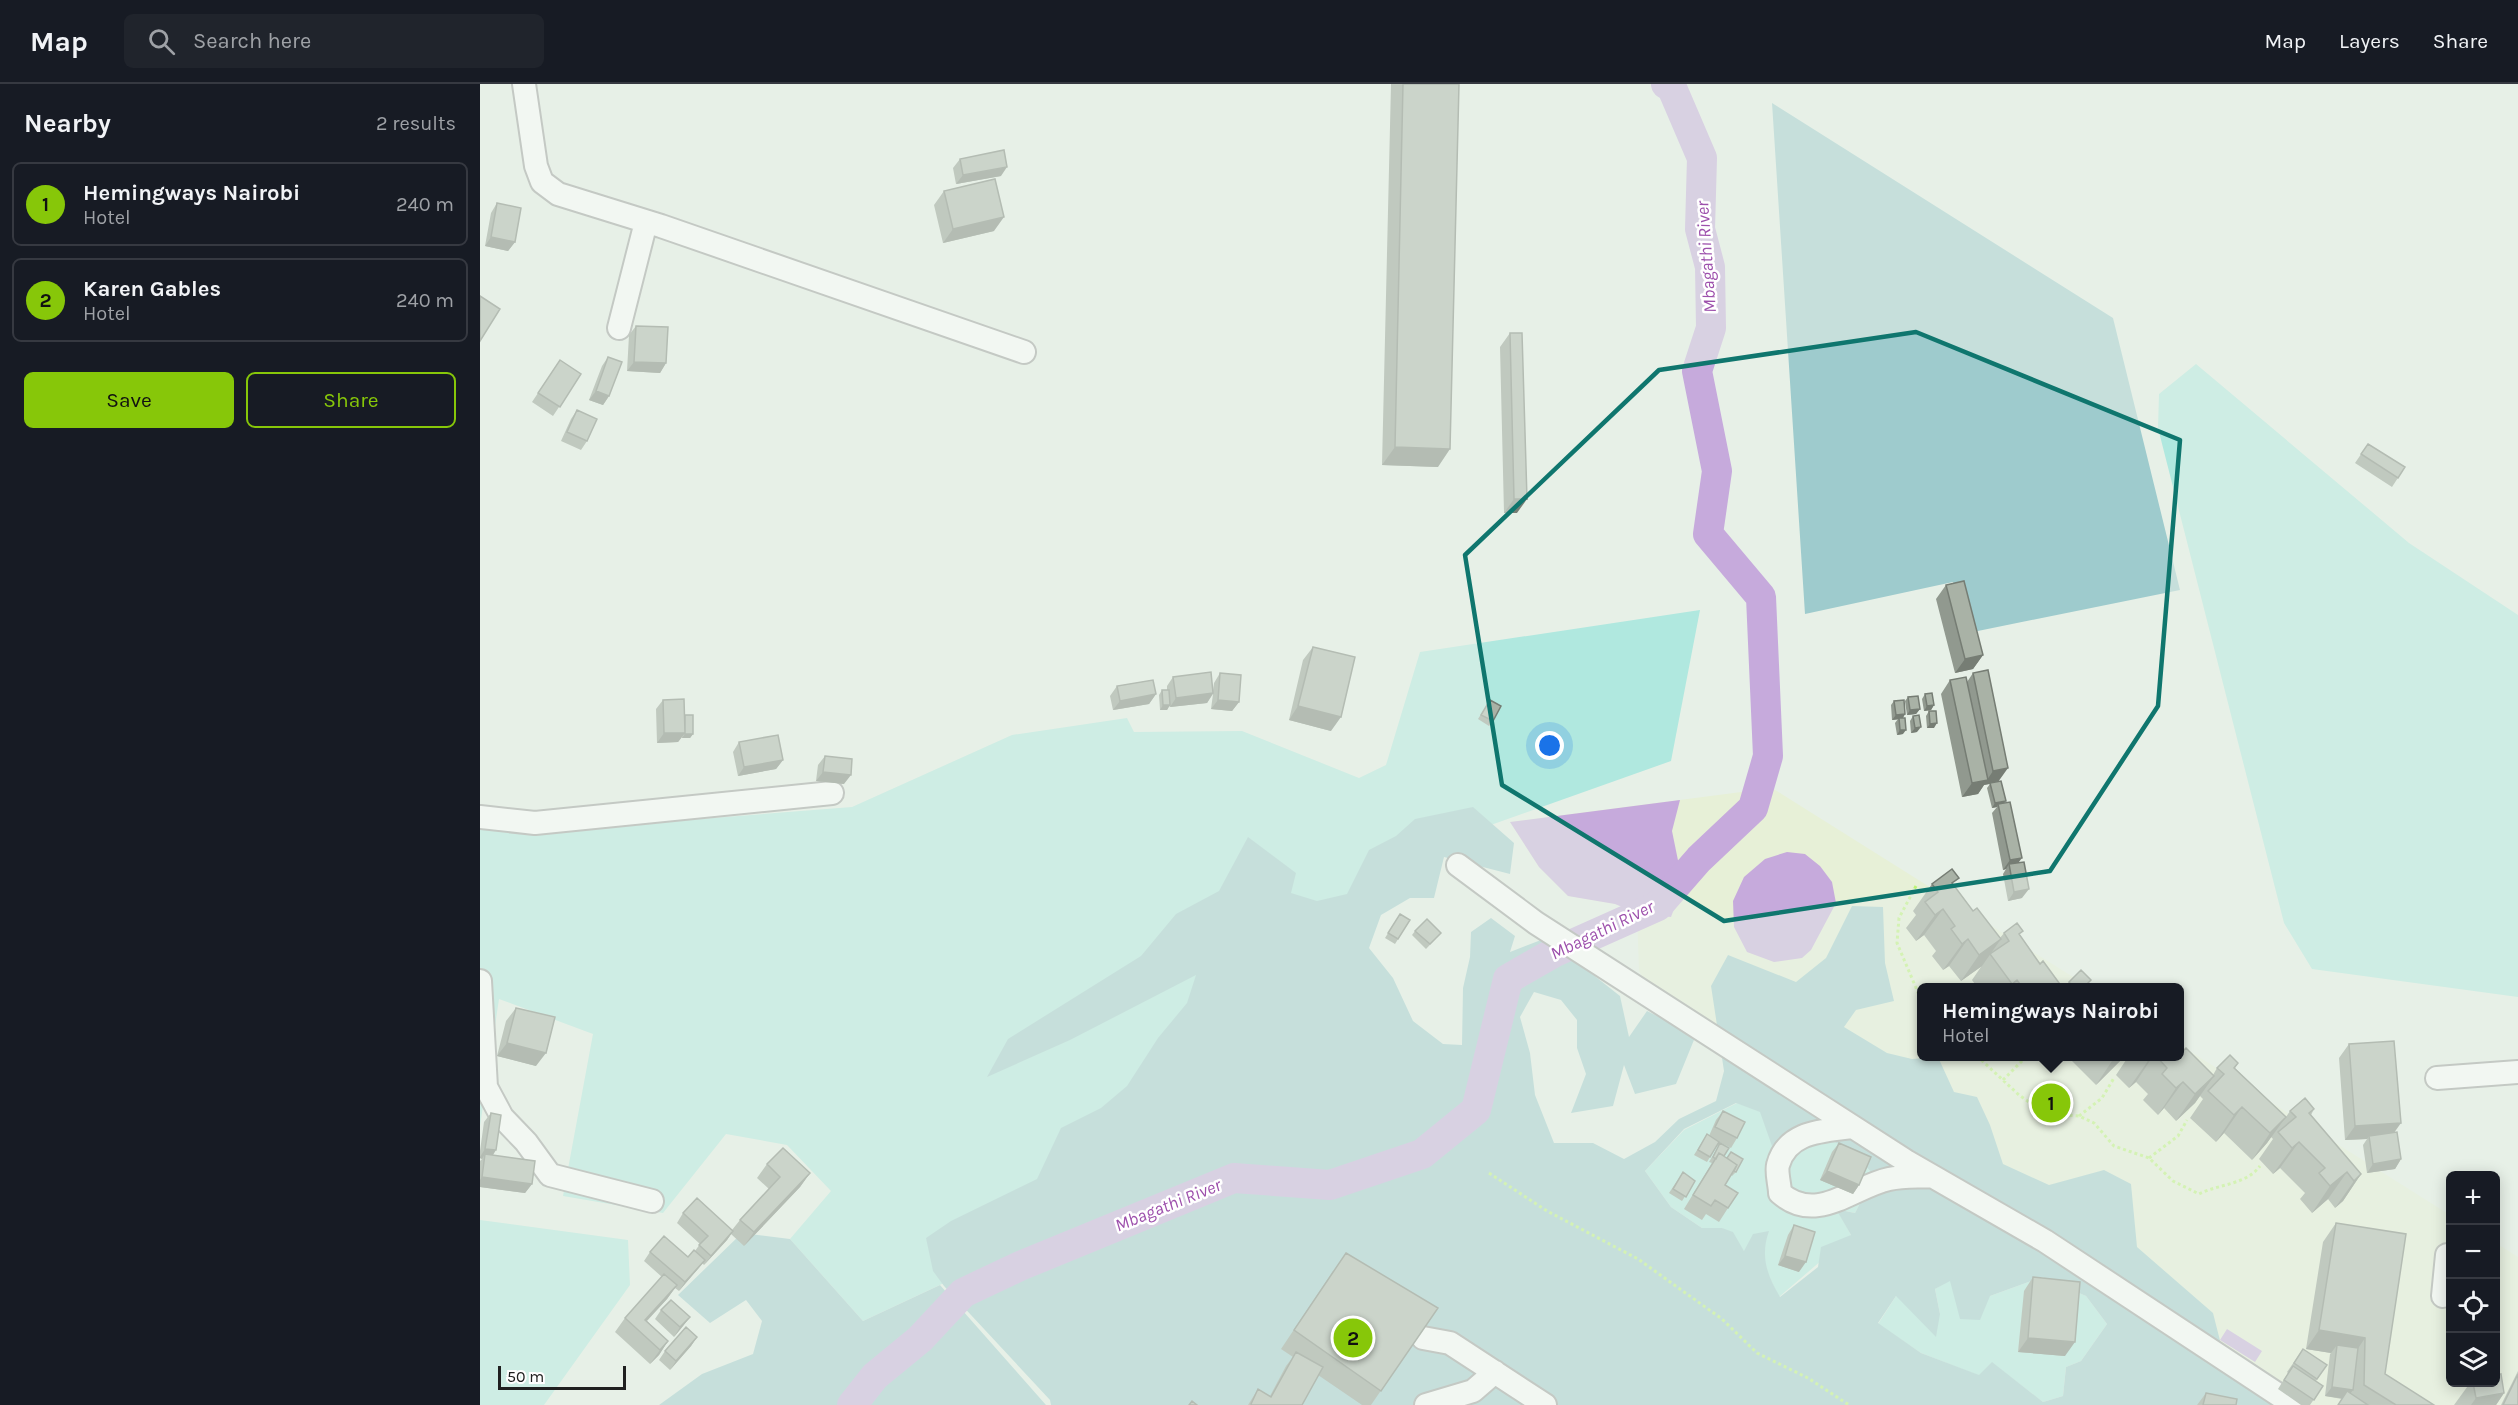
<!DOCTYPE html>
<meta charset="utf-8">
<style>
body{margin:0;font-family:Karla,sans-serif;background:#20242c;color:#f1f3f6}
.controls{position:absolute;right:18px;bottom:18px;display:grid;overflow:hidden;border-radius:9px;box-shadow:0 3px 15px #0003}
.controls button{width:54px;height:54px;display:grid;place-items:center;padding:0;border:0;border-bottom:2px solid #363941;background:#171b24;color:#f1f3f6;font:30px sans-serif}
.scale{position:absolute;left:18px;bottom:15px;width:128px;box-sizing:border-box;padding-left:6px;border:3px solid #202020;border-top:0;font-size:16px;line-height:21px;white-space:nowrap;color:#202020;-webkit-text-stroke:4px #fff;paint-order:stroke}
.you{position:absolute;left:1070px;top:662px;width:21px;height:21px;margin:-15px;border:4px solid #fff;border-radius:50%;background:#1a73e8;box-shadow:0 0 0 9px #1a73e833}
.badge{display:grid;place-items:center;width:39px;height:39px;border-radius:50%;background:#87c709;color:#111;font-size:20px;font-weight:700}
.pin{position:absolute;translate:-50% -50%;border:3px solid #fff;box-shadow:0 2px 6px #0006}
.popup{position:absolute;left:1437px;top:899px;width:267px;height:78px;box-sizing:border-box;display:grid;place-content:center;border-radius:9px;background:#171b24;filter:drop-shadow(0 2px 4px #0005);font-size:20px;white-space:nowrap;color:#9ea1a6}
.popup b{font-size:22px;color:#f1f3f6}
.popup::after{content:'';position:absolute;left:50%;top:100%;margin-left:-12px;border:12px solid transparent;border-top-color:#171b24}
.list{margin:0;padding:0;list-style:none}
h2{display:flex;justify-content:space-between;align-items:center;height:78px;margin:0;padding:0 24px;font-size:26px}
h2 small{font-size:20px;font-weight:400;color:#9ea1a6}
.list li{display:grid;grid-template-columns:39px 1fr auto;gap:18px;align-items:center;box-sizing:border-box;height:84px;margin:0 12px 12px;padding:0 12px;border:2px solid #363941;border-radius:9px}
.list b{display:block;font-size:22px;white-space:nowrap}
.list p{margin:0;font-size:20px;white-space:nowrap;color:#9ea1a6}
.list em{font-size:20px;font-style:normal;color:#9ea1a6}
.actions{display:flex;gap:12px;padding:18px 24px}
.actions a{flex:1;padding:14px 0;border:2px solid #87c709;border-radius:9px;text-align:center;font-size:21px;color:#87c709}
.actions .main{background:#87c709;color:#111}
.icon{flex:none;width:33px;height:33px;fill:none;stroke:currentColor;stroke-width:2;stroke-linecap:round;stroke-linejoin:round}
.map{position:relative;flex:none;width:2038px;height:1321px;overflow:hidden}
header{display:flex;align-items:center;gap:36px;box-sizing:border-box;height:84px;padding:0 30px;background:#171b24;border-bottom:2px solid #363941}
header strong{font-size:28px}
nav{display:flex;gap:33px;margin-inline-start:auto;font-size:21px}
.search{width:420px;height:54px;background:#20242c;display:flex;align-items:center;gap:15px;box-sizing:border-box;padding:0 21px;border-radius:9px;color:#9ea1a6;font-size:22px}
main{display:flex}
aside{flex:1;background:#171b24}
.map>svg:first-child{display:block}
</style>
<header>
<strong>Map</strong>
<div class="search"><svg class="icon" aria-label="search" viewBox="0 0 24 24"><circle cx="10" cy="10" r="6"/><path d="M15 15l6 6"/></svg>Search here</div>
<nav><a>Map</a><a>Layers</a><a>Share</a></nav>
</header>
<main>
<aside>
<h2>Nearby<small>2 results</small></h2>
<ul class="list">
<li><span class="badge">1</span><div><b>Hemingways Nairobi</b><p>Hotel</p></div><em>240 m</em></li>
<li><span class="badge">2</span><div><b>Karen Gables</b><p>Hotel</p></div><em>240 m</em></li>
</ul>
<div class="actions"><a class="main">Save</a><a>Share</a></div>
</aside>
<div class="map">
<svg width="2038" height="1321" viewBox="0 0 2038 1321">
<rect width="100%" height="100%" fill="#e7f0e7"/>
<!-- commercial -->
<path fill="#e7f0d7" d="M1292 704 1609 903 1442 904V972H1700V961L1970 1131V1298H2016V1159L2038 1173V1321H1830L1170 907 1159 887 1157 829 1135 820 1088 812 1059 783 1030 738Z"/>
<!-- grass -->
<path fill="#b0e8df" d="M1716 280 1929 459 2038 531V913L1832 885 1804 839 1678 344 1679 310Z
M1220 526 1191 677 1008 742 923 765 592 1139 383 1237 310 1155 351 1107 307 1061 246 1050 183 1129 83 1112 113 950 19 915 0 1042V741L67 747 372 723 532 651 647 634 654 648 762 647 879 694 906 681 940 568Z
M1257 1019 1323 1042 1370 1066 1394 1091 1375 1129 1357 1125 1371 1151 1299 1213 1286 1186 1283 1164 1264 1167 1242 1144H1222L1191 1123 1165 1087 1204 1046Z
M0 1136 148 1156 150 1201 64 1321H0Z
M1562 1193 1606 1212 1627 1240 1601 1277 1586 1283 1583 1312 1563 1318 1512 1279 1500 1292 1441 1269 1398 1240 1416 1212 1460 1230 1455 1205 1470 1196 1510 1212Z"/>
<!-- forest -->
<path fill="#9ecbcd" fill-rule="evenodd" d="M1292 19 1633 234 1700 506 1488 549 1473 498 1325 530Z
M993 723 1034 759 1030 790 964 773 954 814H930L901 831 889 864 913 894 933 937 963 960 982 961 983 904 990 873 991 848 1011 834 1035 852 1030 868 1061 856 1102 882 1140 912 1149 953 1167 927 1216 951 1196 1000 1155 1010 1144 981 1133 1022 1091 1029 1106 990 1097 964V936L1081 916 1054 908 1040 933 1050 969 1055 1011 1074 1059H1113L1144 1075 1175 1058 1199 1035 1236 1017 1244 987 1231 902 1248 871 1316 898 1346 874 1372 822 1403 823 1405 879 1414 917 1376 926 1364 943 1407 969 1432 975 1458 973 1474 1008 1497 1013 1510 1041 1523 1080 1569 1101 1624 1086 1651 1100 1657 1163 1733 1229 1748 1288 1792 1321H571L570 1316 464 1202 453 1187 446 1154 471 1137 557 1095 581 1044 621 1024 647 1002 678 954 707 919 716 891 590 956 507 993 528 955 661 872 696 830 739 807 768 753 816 789 811 809 837 817 867 810 889 766 916 752 935 735ZM1256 1019 1280 1028 1292 1062 1323 1042 1370 1066 1394 1091 1375 1129 1356 1125 1371 1151 1341 1163 1338 1183 1300 1213C1287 1191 1280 1172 1289 1147L1273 1150 1264 1167 1253 1148 1242 1144H1222L1191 1123 1165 1087 1204 1045ZM1562 1193 1606 1212 1627 1240 1601 1277 1586 1283 1583 1312 1563 1318 1512 1278 1499 1291 1441 1269 1398 1239 1416 1212 1456 1253 1460 1230 1455 1205 1470 1197 1480 1235 1500 1236 1510 1212Z
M262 1149 310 1155 383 1237 460 1201 566 1321H179L222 1290 273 1270 282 1237 266 1216 230 1239 198 1211Z"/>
<!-- water -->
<path fill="#c6aadc" d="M1200 716 1192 747 1203 801 1191 833 1157 829 1135 820 1088 812 1059 783 1030 738Z
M1307 768 1325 770 1340 782 1352 798 1356 819 1331 866 1322 874 1294 878 1267 868 1254 843 1253 817 1264 793 1285 775Z
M1747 1245 1782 1267 1775 1278 1740 1256Z"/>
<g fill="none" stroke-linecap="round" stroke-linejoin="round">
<!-- river -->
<path stroke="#c6aadc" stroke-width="30" d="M372 1321 395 1292 440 1255 483 1209 540 1182 754 1094 850 1101 942 1070 996 1026 1028 895 1075 868 1178 822 1219 775 1273 724 1288 672 1281 513 1228 450 1237 387 1217 287 1231 244 1230 183 1220 145 1222 74 1192 4 1186 0"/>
<defs>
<path id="minor" d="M44 0 56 82 62 98 78 110 181 142 544 268
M139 244 166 138
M0 733 55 739 352 709
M978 781 1056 839 1426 1077 1565 1157 1814 1321
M0 897 6 1003 22 1033 46 1058 70 1091 172 1117
M1957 994 2038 988
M1372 1043C1343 1047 1307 1047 1298 1081 1296 1089 1300 1101 1300 1109 1337 1141 1372 1103 1409 1095 1423 1092 1438 1093 1452 1092
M1963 1212 1967 1171
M943 1254 970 1259 1065 1321
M946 1321 993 1307 1015 1288"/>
</defs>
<!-- minor casing -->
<use href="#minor" stroke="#9a9a9a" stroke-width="26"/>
<!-- path -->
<path stroke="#bcf475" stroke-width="3" stroke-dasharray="3 3" stroke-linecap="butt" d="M1436 802 1419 834 1417 859 1442 918
M1488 904 1489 902
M1497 972 1539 1011 1566 1030 1599 1032 1614 1039 1634 1062 1669 1074 1693 1097 1719 1110C1738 1100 1766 1101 1780 1082
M1523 996 1547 972
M1599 1032 1622 1014 1634 994
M1669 1074 1698 1052 1707 1036
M1009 1089 1067 1127 1158 1175 1242 1235 1277 1269 1328 1294 1369 1321"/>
<!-- minor -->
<use href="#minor" stroke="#fff" stroke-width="22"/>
</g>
<!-- wall -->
<path fill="#91998f" d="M911 0H979L958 383 902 381Z
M480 75 521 92 476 100 473 84Z
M464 107 514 147 463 159 454 121Z
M17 119 35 158 28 167 5 162 11 129Z
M156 242 186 279 180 289 147 287 149 251Z
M1030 249 1037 429H1024L1020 263Z
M128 273 129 312 123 321 109 316 122 282Z
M80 276 101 290 73 332 52 318Z
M97 326 107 357 101 366 81 357 91 335Z
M1888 360 1925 383 1912 403 1875 379Z
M1466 501 1503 571 1493 585 1475 589 1456 515Z
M833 563 851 647 809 636 823 576Z
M740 589 759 618 752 627 731 625 733 610 727 619 690 623 689 622 687 626H680L679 611 682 606H687V602L693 593 733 606 734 599Z
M1493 589 1538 779 1542 814 1528 817 1523 790 1526 785 1523 786 1512 729 1517 723 1512 724 1507 704 1510 700 1504 701 1498 710 1482 713 1461 610 1470 596 1487 598Z
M637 602 676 610 669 620 633 626 630 612Z
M1445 610 1454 621 1451 626 1444 627 1442 615Z
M1428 613 1440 625 1436 630 1427 631 1425 617Z
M183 616 204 632 213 650 210 654H202V653L198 658 177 659 176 625Z
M1010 616 1013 637 1009 642 998 635Z
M1414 617 1425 630 1423 634V650L1417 651 1415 639 1418 635 1412 636 1411 621Z
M1449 627 1454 644H1447L1446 632Z
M1433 632 1437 648 1431 649 1430 637Z
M259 658 303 676 296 685 258 692 253 668Z
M345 672 364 700 336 697 338 681Z
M1452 800 1474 801 1493 827 1520 854 1524 849 1540 851 1560 880 1582 903H1497L1492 896 1505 877 1502 882 1481 897 1469 882 1463 886 1452 872 1456 867 1444 851 1436 857 1426 844 1436 831 1433 827Z
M920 830 930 836 915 860 905 854Z
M935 847 961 849 946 865 932 851Z
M1589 898 1607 900 1611 903H1585Z
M36 924 56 982 17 972 26 937Z
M1869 960 1915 1048 1921 1075 1915 1085 1887 1089 1883 1061 1887 1055 1865 1056 1859 974Z
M1594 972H1645L1616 1001 1591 976Z
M1700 972 1733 991 1737 984 1758 979 1755 984 1806 1033 1810 1027 1834 1025 1831 1031 1881 1090 1863 1117 1855 1124 1848 1115 1832 1129 1820 1115 1825 1109 1800 1084 1793 1090 1779 1075 1793 1055 1791 1053 1787 1059 1772 1076 1744 1049 1736 1058 1710 1034 1723 1015 1720 1012 1715 1019 1696 1037 1684 1024 1678 1031 1663 1016 1668 1010 1656 998 1649 1004 1636 991 1648 973Z
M1243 1027 1257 1054 1251 1064 1239 1058 1227 1078 1214 1071 1227 1050 1229 1052 1236 1036Z
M11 1029 13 1071 52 1100 45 1109 0 1103V1077L2 1075 0 1074V1067L4 1038Z
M1240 1059 1244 1072 1256 1088 1252 1092 1251 1091 1245 1101 1248 1124 1239 1138 1226 1130 1222 1136 1204 1125 1232 1079 1229 1078Z
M1359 1059 1379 1101 1373 1110 1340 1096 1352 1068Z
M287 1080 330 1089 320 1103 264 1162 251 1150 247 1156 224 1181 222 1179 199 1207 195 1204 187 1215 167 1237 188 1257 179 1271 170 1280 135 1248 145 1234 182 1193 164 1177 170 1168 208 1173 215 1167 220 1160 197 1139 203 1129 252 1146 260 1136 289 1105 277 1094Z
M1203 1088 1215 1097 1202 1117 1189 1109Z
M1856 1139 1905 1290 1954 1321H1858L1862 1315 1845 1312 1850 1270 1851 1269 1826 1265 1843 1158Z
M1314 1141 1319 1188 1298 1181 1308 1151Z
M853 1187 958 1224 891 1321H882L838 1291 822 1321H768L778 1305 790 1312 806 1282 813 1273 801 1265Z
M1553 1193 1585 1272 1538 1268 1544 1207Z
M181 1226 210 1233 203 1242 194 1253 175 1235Z
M217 1253 211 1262 190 1286 179 1276 185 1267Z
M1823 1265 1847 1281 1836 1297 1843 1302 1830 1321H1821L1798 1305 1808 1289 1807 1288Z
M2038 1287V1321H2021Z
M1990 1299H2016L2024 1309 2016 1321H1974Z
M1726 1309 1756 1321H1717Z"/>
<!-- shaded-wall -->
<path fill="#767d74" d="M527 83 521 92 476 100 483 91Z
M524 133 514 147 463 159 473 145Z
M11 153 35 158 28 167 5 162Z
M154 278 186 279 180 289 147 287Z
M116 307 129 312 123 321 109 316Z
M915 363 970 365 958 383 902 381Z
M1034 415H1047L1037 429H1024Z
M1503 571 1493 585 1475 589 1485 575Z
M733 609 727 619 690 623 696 614Z
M676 610 669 620 633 626 640 617Z
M738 616 759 618 752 627 731 625Z
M683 621H690L687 626H680Z
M1454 621 1451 626 1444 627 1447 622Z
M818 622 861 633 851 647 809 636Z
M1440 625 1436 630 1427 631 1430 626Z
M1425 630 1422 635 1412 636 1416 631Z
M1457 639 1454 644H1447L1450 640Z
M1441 643 1437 648 1431 649 1435 644Z
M1420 646H1426L1423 650 1417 651Z
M184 649H205L198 658 177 659Z
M205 650H213L210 654H202Z
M303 676 296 685 258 692 264 683Z
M1528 684 1518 698 1504 701 1498 710 1482 713 1492 699 1507 696 1513 687Z
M343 688 371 691 364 700 336 697Z
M1526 717 1523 721 1518 720 1517 723 1512 724 1515 719Z
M1542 774 1535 783 1529 780 1526 785 1523 786 1530 776Z
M1549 805 1542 814 1528 817 1534 808Z
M1463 825 1444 851 1436 857 1455 831Z
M1488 855 1469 882 1463 886 1482 860Z
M1521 855 1502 882 1481 897 1499 871Z
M1537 896 1532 903H1529L1532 900Z
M27 959 66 969 56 982 17 972Z
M1636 972H1645L1616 1001 1634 974Z
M1673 972 1656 998 1649 1004 1668 977Z
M1734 992 1715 1019 1696 1037 1715 1010Z
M1703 998 1684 1024 1678 1031 1696 1004Z
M1762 1023 1744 1049 1736 1058 1754 1031Z
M1806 1033 1787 1059 1772 1076 1790 1049Z
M1921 1039 1911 1053 1889 1052 1887 1055 1865 1056 1875 1042Z
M1819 1058 1800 1084 1793 1090 1812 1064Z
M5 1065 16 1066 10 1076 5 1070 2 1075 0 1074V1073Z
M1921 1075 1915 1085 1887 1089 1893 1080Z
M1347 1087 1379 1101 1373 1110 1340 1096Z
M1867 1088 1848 1115 1832 1129 1850 1102Z
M330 1089 320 1103 264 1162 274 1148Z
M1881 1090 1863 1117 1855 1124 1874 1097Z
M2 1093 52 1100 45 1109 0 1103V1096Z
M253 1147 247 1156 224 1181 231 1172Z
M1305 1172 1326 1178 1319 1188 1298 1181Z
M225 1176 218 1185 199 1207 205 1198Z
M197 1201 187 1215 158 1246 165 1236Z
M210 1233 203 1242 194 1253 200 1243Z
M1839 1246 1885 1254 1873 1272 1857 1261 1851 1269 1826 1265Z
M217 1253 211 1262 190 1286 196 1277Z
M1548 1254 1595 1258 1585 1272 1538 1268Z
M188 1257 179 1271 170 1280 180 1266Z
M1852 1303 1873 1306 1866 1315 1845 1312Z
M2024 1309 2016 1321H1991L1996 1314Z"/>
<!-- building -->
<path fill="#a9b2a6" stroke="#767d74" stroke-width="1.5" d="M923 0H979L970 365 915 363Z
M524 66 527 83 483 91 480 75Z
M515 95 524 133 473 145 464 107Z
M17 119 41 124 35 158 11 153Z
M0 212 20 225 0 257Z
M156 242 188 243 186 279 154 278Z
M1030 249H1042L1047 415H1034Z
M128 273 142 278 129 312 116 307Z
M80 276 101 290 80 323 58 309Z
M97 326 117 335 107 357 87 348Z
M1888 360 1925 383 1918 394 1881 370Z
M1484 497 1503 571 1485 575 1466 501Z
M833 563 875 573 861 633 818 622Z
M1508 586 1528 684 1513 687 1493 589Z
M731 588 733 609 696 614 693 593Z
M740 589 761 591 759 618 738 616Z
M1486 593 1508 696 1492 699 1470 596Z
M673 596 676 610 640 617 637 602Z
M682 606H689L690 621H683Z
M1452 609 1454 621 1447 622 1445 610Z
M1438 612 1440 625 1430 626 1428 613Z
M204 615 205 649H184L183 616Z
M1010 616 1021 622 1013 637 1001 631Z
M1424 616 1425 630 1416 631 1414 617Z
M1449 627H1456L1457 639 1450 640Z
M205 631H213V650H205Z
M1439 631 1441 643 1435 644 1433 632Z
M1419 634H1425L1426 646H1420Z
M298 651 303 676 264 683 259 658Z
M345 672 372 675 371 691 343 688Z
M1521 697 1526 717 1515 719 1510 699Z
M1530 718 1542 774 1530 776 1518 720Z
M1544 778 1549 805 1534 808 1529 780Z
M1472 785 1479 794 1472 799 1493 827 1497 824 1521 855 1499 871 1488 855 1482 860 1471 845 1475 842 1463 825 1455 831 1445 818 1458 808 1452 800Z
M920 830 930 836 918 855 908 849Z
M947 835 961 849 950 860 935 847Z
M1537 839 1543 847 1539 850 1560 880 1563 877 1582 903H1542L1537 896 1532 900 1510 870 1529 857 1524 849Z
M1601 886 1611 896 1607 900 1611 903H1594L1589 898Z
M36 924 75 933 66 969 27 959Z
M1914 957 1921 1039 1875 1042 1869 960Z
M1700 964 1703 967 1706 964 1734 992 1715 1010 1703 998 1696 1004 1682 990 1687 984 1676 972H1700Z
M1750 971 1758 979 1754 984 1806 1033 1790 1049 1762 1023 1754 1031 1728 1007 1744 990 1737 984Z
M1663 972H1673L1668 977Z
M1825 1014 1834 1025 1829 1029 1881 1090 1874 1097 1867 1088 1850 1102 1839 1089 1845 1084 1819 1058 1812 1064 1798 1048 1816 1033 1810 1027Z
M1243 1027 1265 1038 1257 1054 1235 1043Z
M11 1029 21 1031 16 1066 5 1065Z
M1917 1048 1921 1075 1893 1080 1889 1052Z
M1227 1050 1239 1058 1230 1073 1218 1066Z
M1240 1059 1249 1064 1244 1072 1239 1069 1236 1075 1233 1073Z
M1359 1059 1391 1073 1379 1101 1347 1087Z
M303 1064 330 1089 274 1148 260 1136 300 1093 287 1080Z
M1251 1068 1263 1075 1256 1088 1254 1087 1257 1081 1247 1074Z
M1239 1069 1257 1081 1245 1101 1258 1109 1248 1124 1235 1116 1231 1122 1213 1111Z
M5 1070 55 1077 52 1100 2 1093Z
M1203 1088 1215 1097 1206 1113 1193 1105Z
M217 1114 253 1147 231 1172 219 1161 228 1152 203 1129Z
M1856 1139 1926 1150 1905 1290 1954 1321H1916L1884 1301 1885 1254 1839 1246Z
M1314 1141 1335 1148 1326 1178 1305 1172Z
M184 1152 208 1173 214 1166 225 1176 205 1198 170 1168Z
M866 1169 958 1224 901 1307 814 1246Z
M184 1190 197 1201 165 1236 188 1257 180 1266 145 1234Z
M1553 1193 1600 1198 1595 1258 1548 1254Z
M191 1216 210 1233 200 1243 181 1226Z
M206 1243 217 1253 196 1277 185 1267Z
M1857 1261 1878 1264 1873 1306 1852 1303Z
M1823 1265 1847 1281 1837 1295 1814 1279Z
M816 1268 843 1283 822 1321H772L771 1320 778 1305 791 1313Z
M1813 1282 1843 1302 1834 1316 1804 1296Z
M2021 1290 2024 1309 1996 1314 1993 1299H2016V1291Z
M2038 1290V1321H2023Z
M1867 1307 1888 1321H1858Z
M1726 1309 1757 1315 1756 1321H1723Z
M712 1317 717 1321H709Z"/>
<!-- marked area -->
<path d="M0 0H2038V1321H0ZM1436 248 1700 356 1678 622 1570 787 1244 837 1022 701 985 471 1179 286Z" fill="#e7f0e7" fill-opacity=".55" fill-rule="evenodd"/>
<path fill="none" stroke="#0f766e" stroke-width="4.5" stroke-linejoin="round" d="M1436 248 1700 356 1678 622 1570 787 1244 837 1022 701 985 471 1179 286Z"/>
<g text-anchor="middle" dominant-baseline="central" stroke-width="5" stroke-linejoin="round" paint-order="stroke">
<!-- water labels -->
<g font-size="18" font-style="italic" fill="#9d50ac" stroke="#fff">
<text transform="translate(1226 173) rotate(-94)">Mbagathi River</text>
<text transform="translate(1122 846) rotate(-26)">Mbagathi River</text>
<text transform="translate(688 1121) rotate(-22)">Mbagathi River</text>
</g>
</g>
</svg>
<div class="controls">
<button>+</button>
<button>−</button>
<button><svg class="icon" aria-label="locate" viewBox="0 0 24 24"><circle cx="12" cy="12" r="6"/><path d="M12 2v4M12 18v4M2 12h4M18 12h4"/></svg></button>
<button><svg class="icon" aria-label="layers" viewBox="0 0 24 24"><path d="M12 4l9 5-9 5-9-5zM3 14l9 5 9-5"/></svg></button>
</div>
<div class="scale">50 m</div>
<div class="you"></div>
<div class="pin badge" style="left:1571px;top:1019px">1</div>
<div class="popup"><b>Hemingways Nairobi</b>Hotel</div>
<div class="pin badge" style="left:873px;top:1254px">2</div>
</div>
</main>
